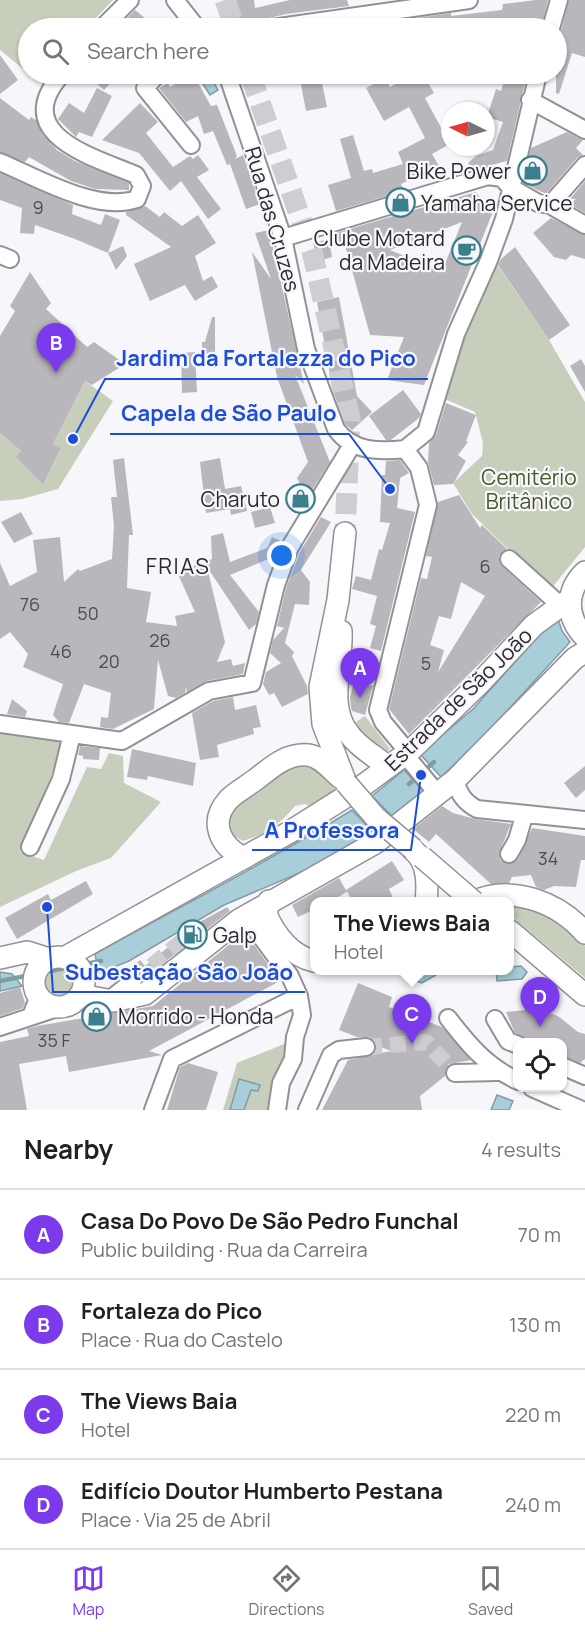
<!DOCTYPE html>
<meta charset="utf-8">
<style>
body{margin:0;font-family:Manrope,sans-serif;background:#f6f6f6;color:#202124}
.controls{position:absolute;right:18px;bottom:18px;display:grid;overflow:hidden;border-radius:12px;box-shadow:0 2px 4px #0004}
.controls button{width:54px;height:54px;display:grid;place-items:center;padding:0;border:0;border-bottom:2px solid #e0e0e0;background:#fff;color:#202124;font:30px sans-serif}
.compass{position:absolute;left:441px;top:102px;width:54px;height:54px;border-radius:50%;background:#fff;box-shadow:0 2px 4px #0004;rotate:275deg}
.you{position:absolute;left:282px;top:556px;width:21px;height:21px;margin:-15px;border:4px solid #fff;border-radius:50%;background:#1a73e8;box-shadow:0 0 0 9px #1a73e833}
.badge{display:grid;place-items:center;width:39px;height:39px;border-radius:50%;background:#7c3aed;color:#fff;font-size:20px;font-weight:700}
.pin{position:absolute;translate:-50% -50px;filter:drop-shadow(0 2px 3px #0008)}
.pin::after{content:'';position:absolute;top:32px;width:21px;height:18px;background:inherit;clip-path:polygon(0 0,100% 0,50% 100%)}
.popup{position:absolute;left:310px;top:897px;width:204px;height:78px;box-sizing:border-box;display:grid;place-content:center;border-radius:12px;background:#fff;filter:drop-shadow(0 2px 4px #0005);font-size:20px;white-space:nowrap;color:#757577}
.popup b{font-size:22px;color:#202124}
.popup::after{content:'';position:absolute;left:50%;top:100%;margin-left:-12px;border:12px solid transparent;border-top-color:#fff}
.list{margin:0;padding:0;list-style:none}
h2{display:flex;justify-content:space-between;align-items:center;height:78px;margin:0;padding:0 24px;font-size:26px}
h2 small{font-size:20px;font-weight:400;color:#757577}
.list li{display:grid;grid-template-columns:39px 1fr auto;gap:18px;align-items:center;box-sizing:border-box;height:90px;padding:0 24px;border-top:2px solid #e0e0e0}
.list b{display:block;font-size:22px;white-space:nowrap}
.list p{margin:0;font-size:20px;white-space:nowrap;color:#757577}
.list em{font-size:20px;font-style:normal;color:#757577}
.icon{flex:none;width:33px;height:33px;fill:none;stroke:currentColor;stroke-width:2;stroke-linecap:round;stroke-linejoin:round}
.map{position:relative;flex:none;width:585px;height:1110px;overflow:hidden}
.search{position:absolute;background:#fff;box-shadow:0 2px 4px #0004;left:18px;right:18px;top:18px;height:66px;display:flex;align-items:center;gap:15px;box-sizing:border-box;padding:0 21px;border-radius:33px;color:#757577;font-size:22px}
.sheet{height:438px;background:#fff}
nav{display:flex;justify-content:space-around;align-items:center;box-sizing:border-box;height:84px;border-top:2px solid #e0e0e0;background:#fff;font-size:16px;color:#757577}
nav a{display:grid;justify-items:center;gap:3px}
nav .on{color:#7c3aed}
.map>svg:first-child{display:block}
</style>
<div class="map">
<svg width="585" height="1110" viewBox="0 0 585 1110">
<rect width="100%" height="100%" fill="#f7f6fa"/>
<!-- green -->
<path fill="#c7cfbc" d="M0 0H113L86 28H28V73L0 50Z
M496 263 549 340 585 402V547L550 590 472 514 453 483 482 456 483 443 475 412 440 397 464 330Z
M85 381 113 401 58 489 22 499 0 501V433L21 451 17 458 43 485 61 450 53 444Z
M365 716 390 749 385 753 350 726Z
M0 730 65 741 20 852 44 860 87 767 101 769 109 753 123 756 124 783 161 802 111 858 76 871 0 907Z
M294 764C314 766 326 776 337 792L314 808 305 804 295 806C280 824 266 834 243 841L230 834 225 816 233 804Z
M510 902 540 908 577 935 585 946V978L510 915Z
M45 981a14 14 0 1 1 28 0a14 14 0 1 1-28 0Z
M289 1042 270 1110H223L237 1063Z"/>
<!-- water -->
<path fill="#a8ced9" stroke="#829ca5" stroke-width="1.5" d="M209 74 218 90 210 95 200 79Z
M558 619 562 631 570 642 484 736 441 777 420 754 473 709 540 634Z
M404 770 424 792 392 816 372 796Z
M352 810 372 831 311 868 224 905 129 961 99 973 95 954C181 906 268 862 352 810Z
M521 966 527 972 522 979 497 981 496 971 510 970V967Z
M419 971V970L443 971 422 983 416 981Z
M0 972 12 974 22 986 0 991Z
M239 1079 260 1085 258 1091 251 1090 244 1110H230Z
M497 1095 513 1101 509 1110H491Z"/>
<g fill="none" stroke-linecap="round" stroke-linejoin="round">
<!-- stream -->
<path stroke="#829ca5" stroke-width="4.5" d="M409 784 434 762
M0 981 101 961"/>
</g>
<!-- building -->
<path fill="#b9b7bb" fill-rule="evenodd" d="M233 0H254L255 8 290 0H347L349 6 286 14 239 25Z
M536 0H548L541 28H377L375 24 451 13V16L502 10 503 4Z
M569 0H585V57L572 53 559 94 556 93V37L561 31Z
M135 10 157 28H129L122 23Z
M0 55 18 80 0 94Z
M86 74H119L104 90Z
M193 74 211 106 217 105 237 156 235 159 243 155 260 204 246 209 230 164 227 165 213 131 204 134 198 116 186 122 159 88 168 83 170 87Z
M299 74H320L327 107 306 111Z
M413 74H423L434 93 425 98 450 144 432 154 439 166 401 184 404 191 336 211 328 185 351 178 340 139 353 135 364 171 372 169 373 173 403 164 398 152 425 138 409 107 384 121 366 88 385 78 390 87Z
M506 74H527L507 161 472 170 468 163 476 156 493 150 503 122 487 117 496 89 501 91Z
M97 88 112 96 92 137 79 132 76 137 58 119 69 103 84 113Z
M0 98 29 120 31 117 37 121 43 135 57 150 75 161 129 183V190L95 189 71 181 29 157 25 162 0 152Z
M140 103 158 122 146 133 173 167 190 156 193 159 198 155 209 170 197 177 221 209 208 219 181 181 170 191 139 153 102 140Z
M567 132 583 140 576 148 583 155 577 158 546 194 523 183 531 148Z
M0 173 73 205 72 214 101 225 105 214 120 220 108 253 123 246 127 256 116 270 108 253 75 239 35 225 34 234 20 233 22 208 0 200Z
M585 181V213L569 204 576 199H570Z
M476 192 492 214 424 385 387 380 404 337 370 335 345 245 339 246 335 233ZM462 222 442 271 390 250Z
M145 206 160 217 164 212 182 226 198 215 216 243 195 256 203 281 212 276 218 287 195 301 185 285 150 301 134 264 171 247 126 215V212Z
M551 218 585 235V259L571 255 566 260 554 257 533 233Z
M269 230 304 384 295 375 330 462 307 498 297 478 308 462 277 377 252 252 271 279 255 233Z
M329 239 332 257 318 261 313 243Z
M515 247 570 325 549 340 498 265 501 259Z
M30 272 51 303 46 309 87 347 94 342 125 364 92 385 85 381 53 444 61 449 43 485 16 457 21 451 0 433V336L15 311 10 306Z
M339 297 357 396 372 412 352 430 345 424 333 391 317 302Z
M212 317H215V355H202V342H205Z
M195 352 197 392 182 393 181 353Z
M581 359 585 366V392L570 366Z
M403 390 421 414 419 418 391 440H386L369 416Z
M446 403 476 415 466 441 468 442 458 455 466 461 453 484 434 485 428 462 429 443 436 435Z
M124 458 133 535H129L127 588 151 592 146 622 177 626 175 616 195 612 177 572 212 559 211 536 223 533 230 562 267 548 272 537 281 541 274 559 271 558 230 575 259 612 256 624 249 630 207 567 225 642 217 662 231 659 233 666 245 663 243 674 207 681 187 692 186 687 185 693 176 698 168 696 158 660 154 709 113 729 100 727 101 717 108 718 111 693 84 684 69 723 59 722 53 715 63 684 23 667 28 654 10 632 0 639V563L10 586 37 572 33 540 60 537 64 582 78 569 80 571 112 559 114 526 111 497H117L113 460Z
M220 458 225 489 241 486 247 511 231 515 230 509 206 513 200 462Z
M400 460 409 473 400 478 397 508 415 512 381 651 370 648 376 626 370 624 377 596 352 589 356 576 371 580 379 549 382 550 390 523 380 522 382 475H385L386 461Z
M459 495 480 528 482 525 507 549 499 556 502 566 541 602 409 734 389 709 421 578 427 579 432 557 426 556 438 502ZM461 582 485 596 438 672 444 650 430 645 439 616 451 619Z
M270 507 275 523 255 528 251 512Z
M21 512 33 534 14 543 1 522Z
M321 517 331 522 301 570 310 582 309 605 295 604 285 643 294 652 292 656 307 686 308 694 282 707 274 693 269 695 263 684 266 672 281 663 270 653 273 640 284 628 277 626 286 588 300 552Z
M354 682 373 686 365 715 352 711 351 708 350 697Z
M233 697 235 710 256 705 261 727 253 728 254 734 217 745 219 757 200 760 192 713 213 701Z
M12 699 27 711 25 717 7 714Z
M80 746 100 748 99 760 83 759V756L78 755Z
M132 749 196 763 193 786 148 776 147 780 127 777Z
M585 766V790L576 798 564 783Z
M442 806 453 813 475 819 511 824 499 853 500 860 508 864 518 859 532 828 585 836V860H581L576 887 554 886 544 890 536 887 531 875 512 877 509 883 491 884 436 834 429 842 413 829Z
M392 861 404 880 389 889 395 902H353L346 890Z
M339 878 347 892 329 902H315V909L298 917 292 905Z
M86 881 93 894 17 939 5 918 48 894 51 900Z
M227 907 230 911 143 979 137 972H126L140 960 145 966 198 923Z
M245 932 280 981 149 1051 162 1055 69 1072 66 1056 19 1064 27 1110H0V1042L29 1036 27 1029 37 1026 153 1006Z
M358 983 392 997 389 1007 442 1027 471 1060 449 1064 446 1069 445 1076 420 1096 422 1110H322L348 1060 391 1051 376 1045 370 1037H357L339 1030Z
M20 987 25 1003 23 1008 0 1016V993Z
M525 988H537L538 1002 543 1003 542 1011 558 1016 578 1032 585 1034V1059L580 1063 562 1056V1042H531L515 1033 506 1012 525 1010Z
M188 1063 218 1072 206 1110H167L180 1067Z"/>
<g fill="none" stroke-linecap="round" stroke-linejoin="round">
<!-- minor-tunnel -->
<path stroke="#cecdd1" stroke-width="16" stroke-dasharray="16 8" stroke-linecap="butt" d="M133 981 182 941 191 944
M366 1047 426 1042 455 1073"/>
<!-- major-tunnel -->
<path stroke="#cecdd1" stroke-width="21" stroke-dasharray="21 10" stroke-linecap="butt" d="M225 0 235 28
M250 74 312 251 350 419 345 533"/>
<defs>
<path id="minor" d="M175 0 197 28
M102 28 130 0
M272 28 469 0
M551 28 559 0
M158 74 145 88 191 145
M227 74 283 238 306 349 336 429C352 452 380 452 405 449
M530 100 585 130
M0 162C38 178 97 213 137 199L142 186 136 175C94 157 8 135 62 74
M550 205 585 165
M283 238 488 176 502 178 510 187 538 203 550 205 585 225
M0 255 10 259
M405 449 426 432 456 334 489 260 504 219 538 74
M405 449 419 468 428 505 378 710 383 722 408 752
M509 559 561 606
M0 724 122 741 209 691 252 683 276 585 290 547 352 445
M411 762 431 786
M455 780C459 794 464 802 477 809L585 820
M30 847 61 779 72 734
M509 854 517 840 524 816
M246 916 290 976 299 996 302 1015 295 1037 293 1059 281 1083 277 1110
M109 1000 133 981
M31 1016 39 996
M448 1018C469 1045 486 1066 518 1081
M495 1019 508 1041 518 1045
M0 1027 60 1007
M562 1066 585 1076
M455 1073 497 1072
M532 1088 582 1110
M153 1110 172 1059 299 996
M307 1110 331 1055 339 1050 366 1047"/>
<path id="major" d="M345 533 338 600 320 687 323 724 346 783
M585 572C565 591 566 618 585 637
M341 631C343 664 326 706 349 734 359 748 375 756 388 767
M413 850C428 862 428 883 426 902
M244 858C220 846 208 822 229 799 236 792 247 786 255 780 271 768 286 753 308 755 322 757 331 770 341 778
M269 901 266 914C275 935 291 956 314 961
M473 902C513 884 559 903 585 933
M510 931 585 995
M34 982a25 25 0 1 1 50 0a25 25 0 1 1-50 0Z
M0 958 27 952 49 959
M64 958 288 833 361 787 411 750 479 684 534 625 570 599
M80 995 113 1001 145 994 239 920 375 843 455 780 575 658 585 652"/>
</defs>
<!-- minor casing -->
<use href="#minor" stroke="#929195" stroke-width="20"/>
<!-- major casing -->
<use href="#major" stroke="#929195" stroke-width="24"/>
<!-- minor -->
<use href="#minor" stroke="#fff" stroke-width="16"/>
<!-- major -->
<use href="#major" stroke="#fff" stroke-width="21"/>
<defs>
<path id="major-bridge" d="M346 783 376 818 413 849
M422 857 474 902"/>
</defs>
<!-- major-bridge casing -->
<use href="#major-bridge" stroke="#929195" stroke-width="24" stroke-linecap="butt"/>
<!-- major-bridge -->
<use href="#major-bridge" stroke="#fff" stroke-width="21"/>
</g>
<!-- icons -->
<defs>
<symbol id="shop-ring" viewBox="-11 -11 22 22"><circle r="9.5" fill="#f7f6fa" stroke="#3a808c" stroke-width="1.5"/><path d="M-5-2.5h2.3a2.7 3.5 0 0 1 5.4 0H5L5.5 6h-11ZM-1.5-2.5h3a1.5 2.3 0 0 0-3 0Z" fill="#3a808c"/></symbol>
<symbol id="cafe-ring" viewBox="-11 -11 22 22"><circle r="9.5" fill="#f7f6fa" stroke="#3a808c" stroke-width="1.5"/><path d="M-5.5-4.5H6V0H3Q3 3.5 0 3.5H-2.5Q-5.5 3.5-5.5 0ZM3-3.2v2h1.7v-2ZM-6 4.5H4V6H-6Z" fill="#3a808c"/></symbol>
<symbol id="fuel-ring" viewBox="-11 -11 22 22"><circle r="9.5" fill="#f7f6fa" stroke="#3a808c" stroke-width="1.5"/><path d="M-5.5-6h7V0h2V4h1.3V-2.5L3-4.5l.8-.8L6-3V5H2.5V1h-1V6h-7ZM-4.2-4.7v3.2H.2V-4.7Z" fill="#3a808c"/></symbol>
</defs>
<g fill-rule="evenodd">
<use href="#shop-ring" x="516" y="154" width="33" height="33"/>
<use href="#shop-ring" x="384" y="186" width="33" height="33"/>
<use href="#cafe-ring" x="450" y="234" width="33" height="33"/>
<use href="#shop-ring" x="284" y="482" width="33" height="33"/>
<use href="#fuel-ring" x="176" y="918" width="33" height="33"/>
<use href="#shop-ring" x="80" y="1000" width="33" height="33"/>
</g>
<g text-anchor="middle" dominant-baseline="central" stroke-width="4.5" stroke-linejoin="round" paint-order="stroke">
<!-- number labels -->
<g font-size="18" fill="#4e4c4f">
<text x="38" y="207">9</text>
<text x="485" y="566">6</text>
<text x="30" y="604">76</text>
<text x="88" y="613">50</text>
<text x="160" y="640">26</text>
<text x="61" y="651">46</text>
<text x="109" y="661">20</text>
<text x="426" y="663">5</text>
<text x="548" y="858">34</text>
<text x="54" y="1040">35 F</text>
</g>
<!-- poi labels -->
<g font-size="21" fill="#2a292b" stroke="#f7f6fa" text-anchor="end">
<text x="511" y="171">Bike Power</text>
<text x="421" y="203" text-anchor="start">Yamaha Service</text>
<text x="445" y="238">Clube Motard<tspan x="445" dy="24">da Madeira</tspan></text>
<text x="280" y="499">Charuto</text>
<text x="213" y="935" text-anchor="start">Galp</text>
<text x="118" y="1016" text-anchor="start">Morrido - Honda</text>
</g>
<!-- street labels -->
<g font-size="21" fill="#2a292b" stroke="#f7f6fa">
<text transform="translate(273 219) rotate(74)">Rua das Cruzes</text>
<text transform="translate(458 699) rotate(-44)">Estrada de São João</text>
</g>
<!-- park labels -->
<g font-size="21" fill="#475828" stroke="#f7f6fa">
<text x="529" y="477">Cemitério<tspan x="529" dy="24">Britânico</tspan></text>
</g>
<!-- neighbourhood labels -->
<g font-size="22" letter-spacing="1.5" fill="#2a292b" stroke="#f7f6fa">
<text x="178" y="566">FRIAS</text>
</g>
</g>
<!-- callouts -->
<path fill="none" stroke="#1d4ed8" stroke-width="2" d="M73 439L105 379H428M390 489L349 434H110M421 775L411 850H252M47 907L53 992H305"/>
<g fill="#1d4ed8" stroke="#f7f6fa" stroke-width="2">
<circle cx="73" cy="439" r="6"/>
<circle cx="390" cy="489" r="6"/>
<circle cx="421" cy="775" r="6"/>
<circle cx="47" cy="907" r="6"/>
</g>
<g font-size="22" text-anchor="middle" font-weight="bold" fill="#1d4ed8" stroke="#f7f6fa" stroke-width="4.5" stroke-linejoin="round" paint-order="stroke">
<text x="266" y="366">Jardim da Fortalezza do Pico</text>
<text x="229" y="421">Capela de São Paulo</text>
<text x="332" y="838">A Professora</text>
<text x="179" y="980">Subestação São João</text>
</g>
</svg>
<div class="controls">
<button><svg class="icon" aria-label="locate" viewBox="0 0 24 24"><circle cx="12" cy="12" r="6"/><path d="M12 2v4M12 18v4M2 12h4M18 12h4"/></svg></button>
</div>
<svg class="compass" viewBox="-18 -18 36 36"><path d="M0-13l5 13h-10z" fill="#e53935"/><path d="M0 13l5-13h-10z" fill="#757577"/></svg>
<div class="you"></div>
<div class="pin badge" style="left:360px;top:698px">A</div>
<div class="pin badge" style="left:56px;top:373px">B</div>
<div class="pin badge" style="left:412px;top:1044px">C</div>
<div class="popup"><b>The Views Baia</b>Hotel</div>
<div class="pin badge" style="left:540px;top:1027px">D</div>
<div class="search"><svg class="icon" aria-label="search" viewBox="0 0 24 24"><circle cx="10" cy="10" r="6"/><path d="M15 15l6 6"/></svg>Search here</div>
</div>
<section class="sheet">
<h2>Nearby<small>4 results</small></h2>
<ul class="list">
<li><span class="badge">A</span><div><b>Casa Do Povo De São Pedro Funchal</b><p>Public building · Rua da Carreira</p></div><em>70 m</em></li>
<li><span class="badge">B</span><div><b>Fortaleza do Pico</b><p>Place · Rua do Castelo</p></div><em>130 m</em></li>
<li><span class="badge">C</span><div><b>The Views Baia</b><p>Hotel</p></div><em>220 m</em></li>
<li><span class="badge">D</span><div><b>Edifício Doutor Humberto Pestana</b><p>Place · Via 25 de Abril</p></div><em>240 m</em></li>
</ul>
</section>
<nav>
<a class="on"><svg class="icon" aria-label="map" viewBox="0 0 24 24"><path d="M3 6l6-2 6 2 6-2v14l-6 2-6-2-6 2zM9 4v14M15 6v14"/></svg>Map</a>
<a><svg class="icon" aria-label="directions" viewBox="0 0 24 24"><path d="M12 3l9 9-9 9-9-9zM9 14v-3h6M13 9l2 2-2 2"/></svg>Directions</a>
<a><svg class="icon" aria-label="saved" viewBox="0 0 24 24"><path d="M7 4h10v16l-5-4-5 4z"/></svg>Saved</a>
</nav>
